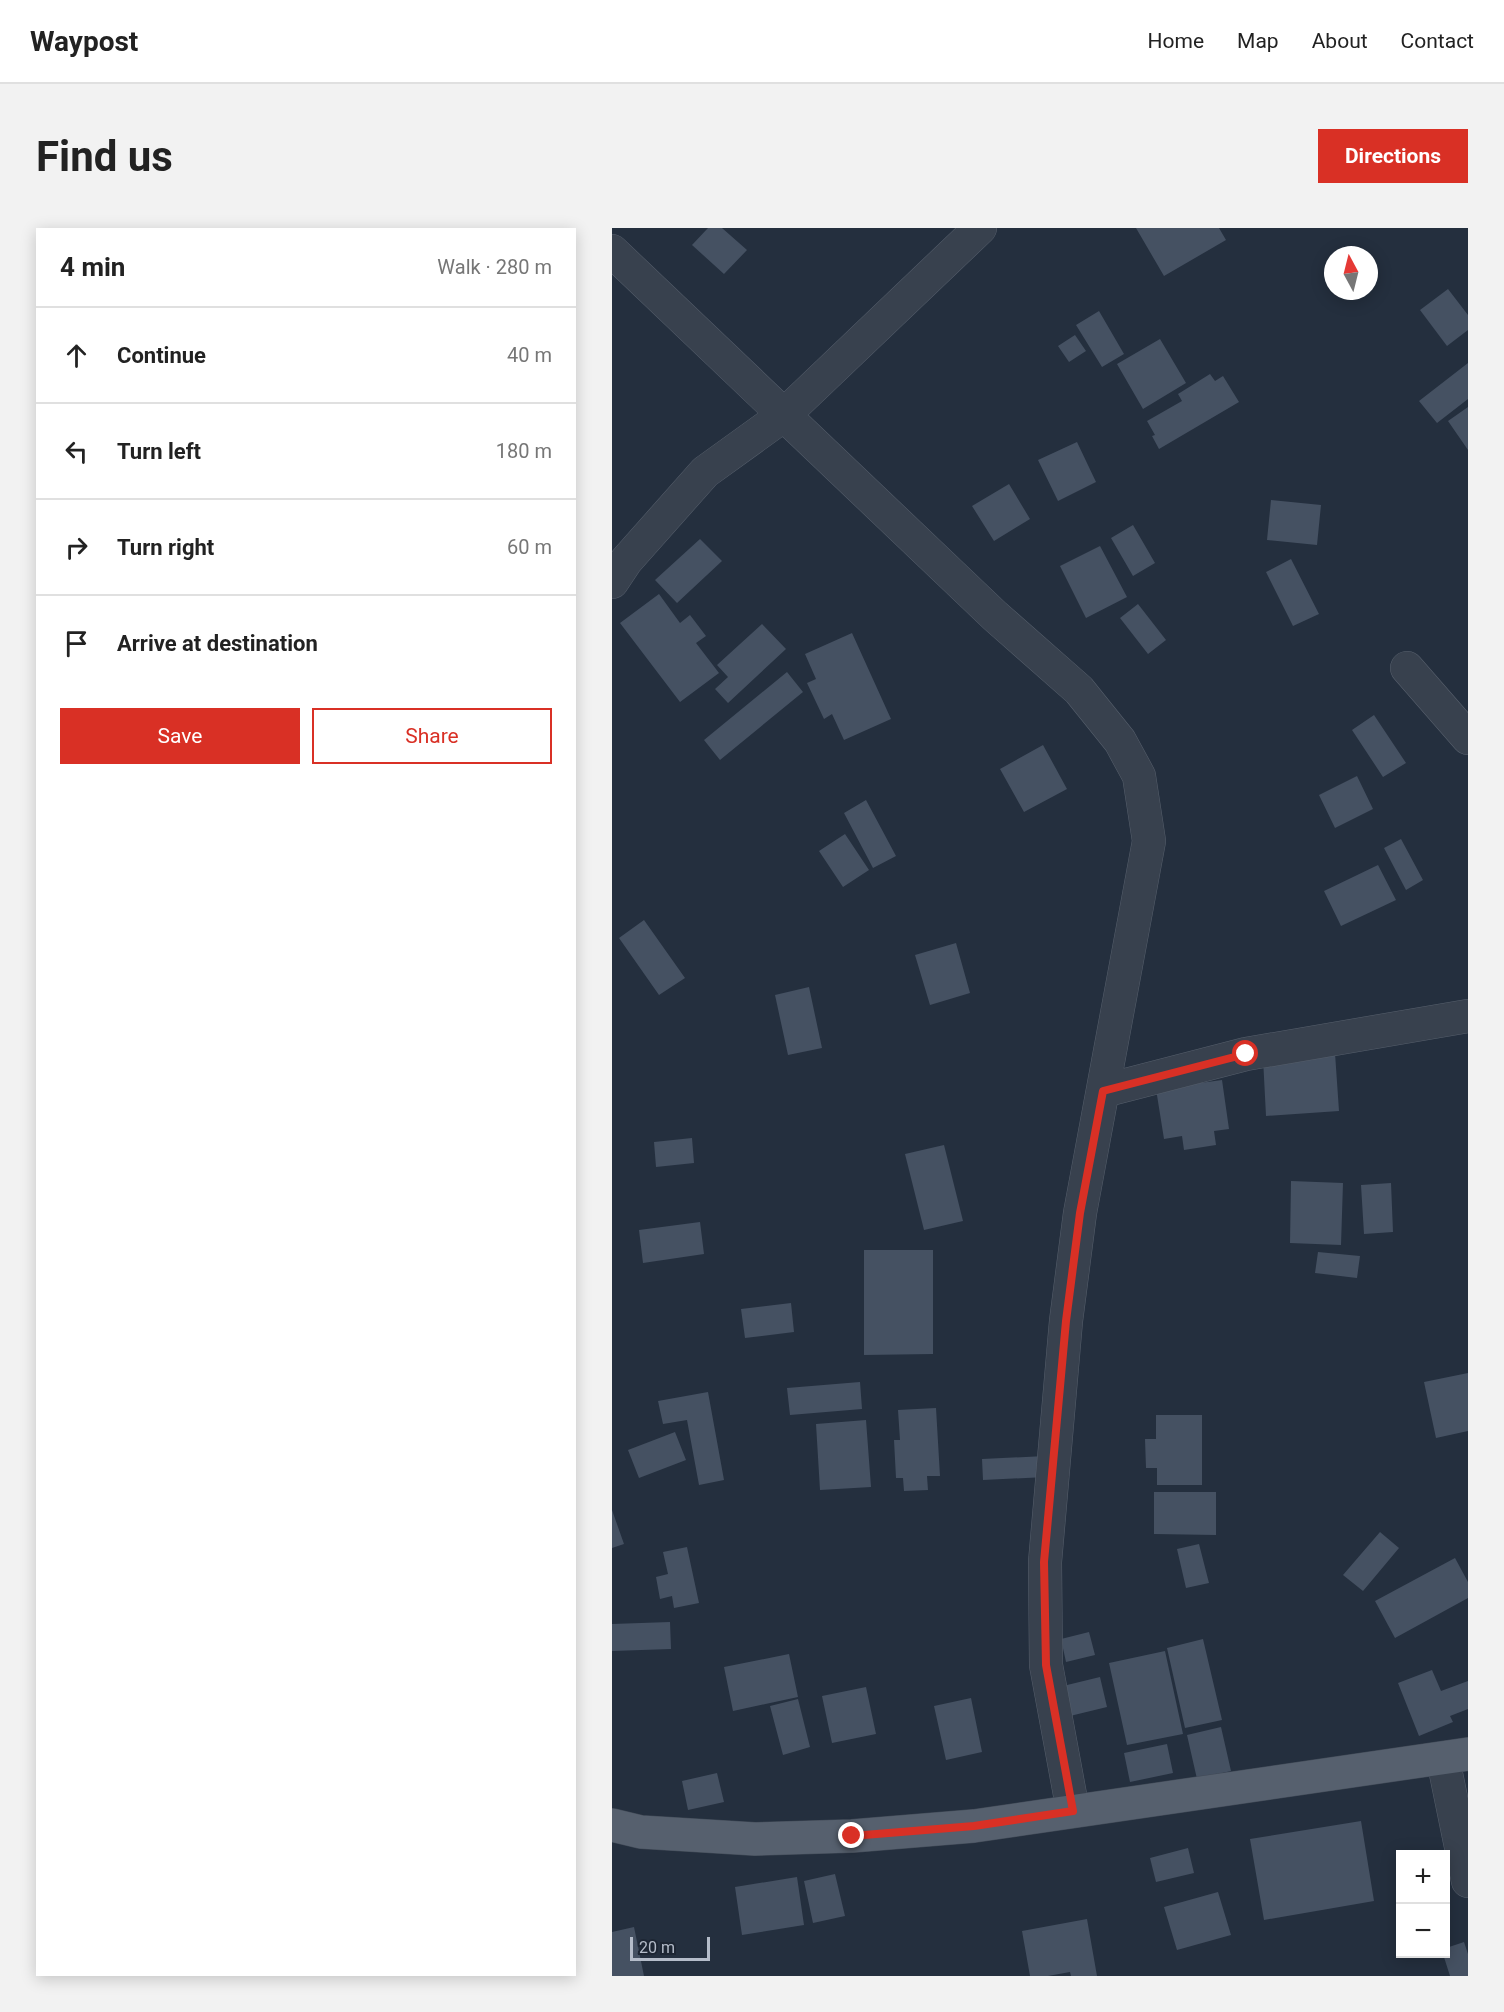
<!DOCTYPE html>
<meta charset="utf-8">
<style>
body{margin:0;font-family:Roboto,sans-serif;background:#f2f2f2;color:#222}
.controls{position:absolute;right:18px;bottom:18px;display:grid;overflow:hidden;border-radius:0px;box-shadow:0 3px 15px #0003}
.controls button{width:54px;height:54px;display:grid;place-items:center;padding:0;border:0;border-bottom:2px solid #e0e0e0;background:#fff;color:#222;font:30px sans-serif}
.compass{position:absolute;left:712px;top:18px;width:54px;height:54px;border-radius:50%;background:#fff;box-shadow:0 3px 15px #0003;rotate:353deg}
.scale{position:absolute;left:18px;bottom:15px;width:80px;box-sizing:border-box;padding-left:6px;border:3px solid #b4bcc9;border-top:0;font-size:16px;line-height:21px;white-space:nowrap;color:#b4bcc9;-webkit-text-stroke:4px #1d2633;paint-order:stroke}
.stop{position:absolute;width:18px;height:18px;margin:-14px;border:4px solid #d93025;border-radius:50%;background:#fff}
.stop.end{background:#d93025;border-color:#fff;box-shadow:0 2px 6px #0008}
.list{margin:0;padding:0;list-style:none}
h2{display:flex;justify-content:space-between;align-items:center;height:78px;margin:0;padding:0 24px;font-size:26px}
h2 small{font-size:20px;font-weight:400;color:#767676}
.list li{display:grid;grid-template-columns:39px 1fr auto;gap:18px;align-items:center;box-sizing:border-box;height:96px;padding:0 24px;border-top:2px solid #e0e0e0}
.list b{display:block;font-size:22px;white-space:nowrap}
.list em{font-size:20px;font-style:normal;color:#767676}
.actions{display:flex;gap:12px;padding:18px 24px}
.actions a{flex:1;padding:14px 0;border:2px solid #d93025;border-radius:0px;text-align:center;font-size:21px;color:#d93025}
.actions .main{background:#d93025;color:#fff}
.icon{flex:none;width:33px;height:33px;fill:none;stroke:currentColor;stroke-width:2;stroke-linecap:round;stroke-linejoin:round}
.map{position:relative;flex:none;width:856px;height:1748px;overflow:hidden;border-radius:0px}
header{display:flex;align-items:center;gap:36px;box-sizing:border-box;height:84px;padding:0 30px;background:#fff;border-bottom:2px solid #e0e0e0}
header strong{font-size:28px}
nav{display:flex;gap:33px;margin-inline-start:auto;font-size:21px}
.intro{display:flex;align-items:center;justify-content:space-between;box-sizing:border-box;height:144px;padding:0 36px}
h1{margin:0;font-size:42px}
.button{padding:15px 27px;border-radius:0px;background:#d93025;color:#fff;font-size:21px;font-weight:700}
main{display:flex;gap:36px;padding:0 36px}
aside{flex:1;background:#fff;border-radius:0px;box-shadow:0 3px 15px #0003}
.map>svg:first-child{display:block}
</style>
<header>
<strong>Waypost</strong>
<nav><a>Home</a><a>Map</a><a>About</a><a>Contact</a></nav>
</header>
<div class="intro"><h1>Find us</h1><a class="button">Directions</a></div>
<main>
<aside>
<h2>4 min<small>Walk · 280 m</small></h2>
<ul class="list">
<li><svg class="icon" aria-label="ahead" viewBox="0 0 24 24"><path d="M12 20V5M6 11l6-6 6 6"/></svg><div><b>Continue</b></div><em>40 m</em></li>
<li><svg class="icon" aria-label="left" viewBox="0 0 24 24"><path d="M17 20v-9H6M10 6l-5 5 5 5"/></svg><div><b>Turn left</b></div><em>180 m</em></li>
<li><svg class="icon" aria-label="right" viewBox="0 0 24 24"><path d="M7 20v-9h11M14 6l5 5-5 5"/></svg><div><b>Turn right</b></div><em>60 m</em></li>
<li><svg class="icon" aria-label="arrive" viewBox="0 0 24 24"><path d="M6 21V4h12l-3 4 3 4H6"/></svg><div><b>Arrive at destination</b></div></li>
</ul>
<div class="actions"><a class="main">Save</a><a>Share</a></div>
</aside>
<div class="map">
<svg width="856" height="1748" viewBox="0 0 856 1748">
<rect width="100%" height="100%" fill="#242f3e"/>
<!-- building -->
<path fill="#455162" d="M96 0H110L135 22 112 46 80 17Z
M524 0H607L614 12 552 48Z
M836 61 856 87V102L835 118 808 82Z
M487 83 512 126 490 139 464 97Z
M463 107 474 123 457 134 446 118Z
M548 111 574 155 531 181 505 136Z
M856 135V171L825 195 807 173Z
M598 146 603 153 611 148 627 174 547 221 540 208 543 207 535 193 570 173 566 166Z
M856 179V222L836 193Z
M465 214 484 254 446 273 426 232Z
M397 256 418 291 382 313 360 278Z
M659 272 709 277 705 317 655 312Z
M521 297 543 335 521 348 499 310Z
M88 311 110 333 65 375 43 352Z
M488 318 515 369 474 390 448 338Z
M679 331 707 386 681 398 654 344Z
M47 366 68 395 78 387 94 408 84 415 107 445 68 474 8 395Z
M526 376 554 412 536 426 508 390Z
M150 396 174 421 116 475 103 461 116 449 105 437Z
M240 405 279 491 232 512 220 486 212 491 195 455 204 451 193 426Z
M175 444 191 464 108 532 92 512Z
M762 487 794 535 771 549 740 502Z
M431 517 455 561 412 584 388 541Z
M745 548 761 581 723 600 707 567Z
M254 572 284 628 261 640 232 585Z
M233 606 257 642 231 659 207 623Z
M789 611 811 652 794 662 772 620Z
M766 637 784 672 729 698 712 663Z
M32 692 73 750 47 767 7 710Z
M344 715 358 765 318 777 303 727Z
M197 759 210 820 176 827 163 767Z
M723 825 727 883 654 888 651 830Z
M610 852 617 901 602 903 604 917 572 922 570 908 552 911 544 861Z
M80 910 82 935 44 939 42 914Z
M332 917 351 993 312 1002 293 926Z
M679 953 731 955 729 1017 678 1015Z
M779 955 781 1004 752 1006 749 957Z
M88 994 92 1026 31 1035 27 1002Z
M252 1022H321V1126L252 1127Z
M706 1024 748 1028 745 1050 703 1045Z
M179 1075 182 1104 133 1110 129 1081Z
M856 1145V1203L824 1210 812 1154Z
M248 1154 250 1181 178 1187 175 1160Z
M96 1164 112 1252 87 1257 75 1192 51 1196 46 1173Z
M324 1180 328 1248H315L316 1262 292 1263 291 1250H284L282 1212H288L286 1182Z
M544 1187H590V1257H545V1240H534L533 1211H544Z
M254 1192 259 1259 208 1262 204 1196Z
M63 1204 74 1232 27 1250 16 1222Z
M433 1228 434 1249 371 1252 370 1231Z
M542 1264H604V1307L542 1306Z
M0 1282 12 1316 0 1320Z
M768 1304 787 1320 751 1363 731 1347Z
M587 1316 597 1355 574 1360 565 1321Z
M75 1319 87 1375 62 1380 60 1368 48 1371 44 1349 56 1346 51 1324Z
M843 1330 856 1354V1370L783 1410 763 1373Z
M58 1394 59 1421 0 1423V1396Z
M477 1404 483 1427 454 1434 449 1411Z
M591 1411 610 1492 573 1500 555 1420Z
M553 1423 571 1506 515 1517 497 1435Z
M177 1426 186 1469 121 1483 112 1439Z
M820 1442 829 1463 856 1453V1481L838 1488 841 1494 807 1508 786 1455Z
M488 1449 495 1479 458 1488 451 1458Z
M254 1459 264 1506 220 1515 210 1468Z
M359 1470 370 1524 334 1532 322 1478Z
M186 1471 198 1519 171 1527 158 1478Z
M609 1499 619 1543 585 1551 575 1507Z
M555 1516 561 1545 518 1554 512 1525Z
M105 1545 112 1574 76 1582 70 1553Z
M749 1593 762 1673 652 1692 638 1611Z
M576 1620 582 1645 544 1654 538 1630Z
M223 1646 233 1688 201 1695 192 1653Z
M185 1649 192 1697 130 1707 123 1659Z
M606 1664 619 1707 565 1722 552 1679Z
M475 1691 485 1748H459L458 1744 436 1748H418L410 1703Z
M22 1699 32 1748H0V1704Z
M852 1714 856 1726V1748H838L831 1726H834V1720Z"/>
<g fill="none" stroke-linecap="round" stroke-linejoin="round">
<defs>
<path id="minor" d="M0 23 383 388 467 462 508 513 527 548 537 613 468 985 454 1093 433 1334 434 1437 461 1583
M0 354 14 333 93 244 172 187 368 0
M795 440 856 510
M491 863 634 826 856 788
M831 1531 856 1653"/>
<path id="major" d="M0 1597 29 1604 143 1611 240 1608 362 1598 856 1526"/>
</defs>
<!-- minor casing -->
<use href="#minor" stroke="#565f6c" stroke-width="34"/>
<!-- major casing -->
<use href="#major" stroke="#414a57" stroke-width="34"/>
<!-- minor -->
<use href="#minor" stroke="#38414e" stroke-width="33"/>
<!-- major -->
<use href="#major" stroke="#56606e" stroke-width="33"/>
</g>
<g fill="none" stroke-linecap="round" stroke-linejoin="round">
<!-- route -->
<path stroke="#d93025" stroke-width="8" d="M240 1608 362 1598 461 1583 434 1437 432 1334 454 1093 468 985 491 863 634 826"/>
</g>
</svg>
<div class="controls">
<button>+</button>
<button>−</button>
</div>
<svg class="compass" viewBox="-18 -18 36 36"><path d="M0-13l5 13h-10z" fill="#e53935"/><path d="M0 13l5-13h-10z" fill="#767676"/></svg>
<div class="scale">20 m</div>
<div class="stop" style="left:634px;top:826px"></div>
<div class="stop end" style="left:240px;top:1608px"></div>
</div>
</main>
